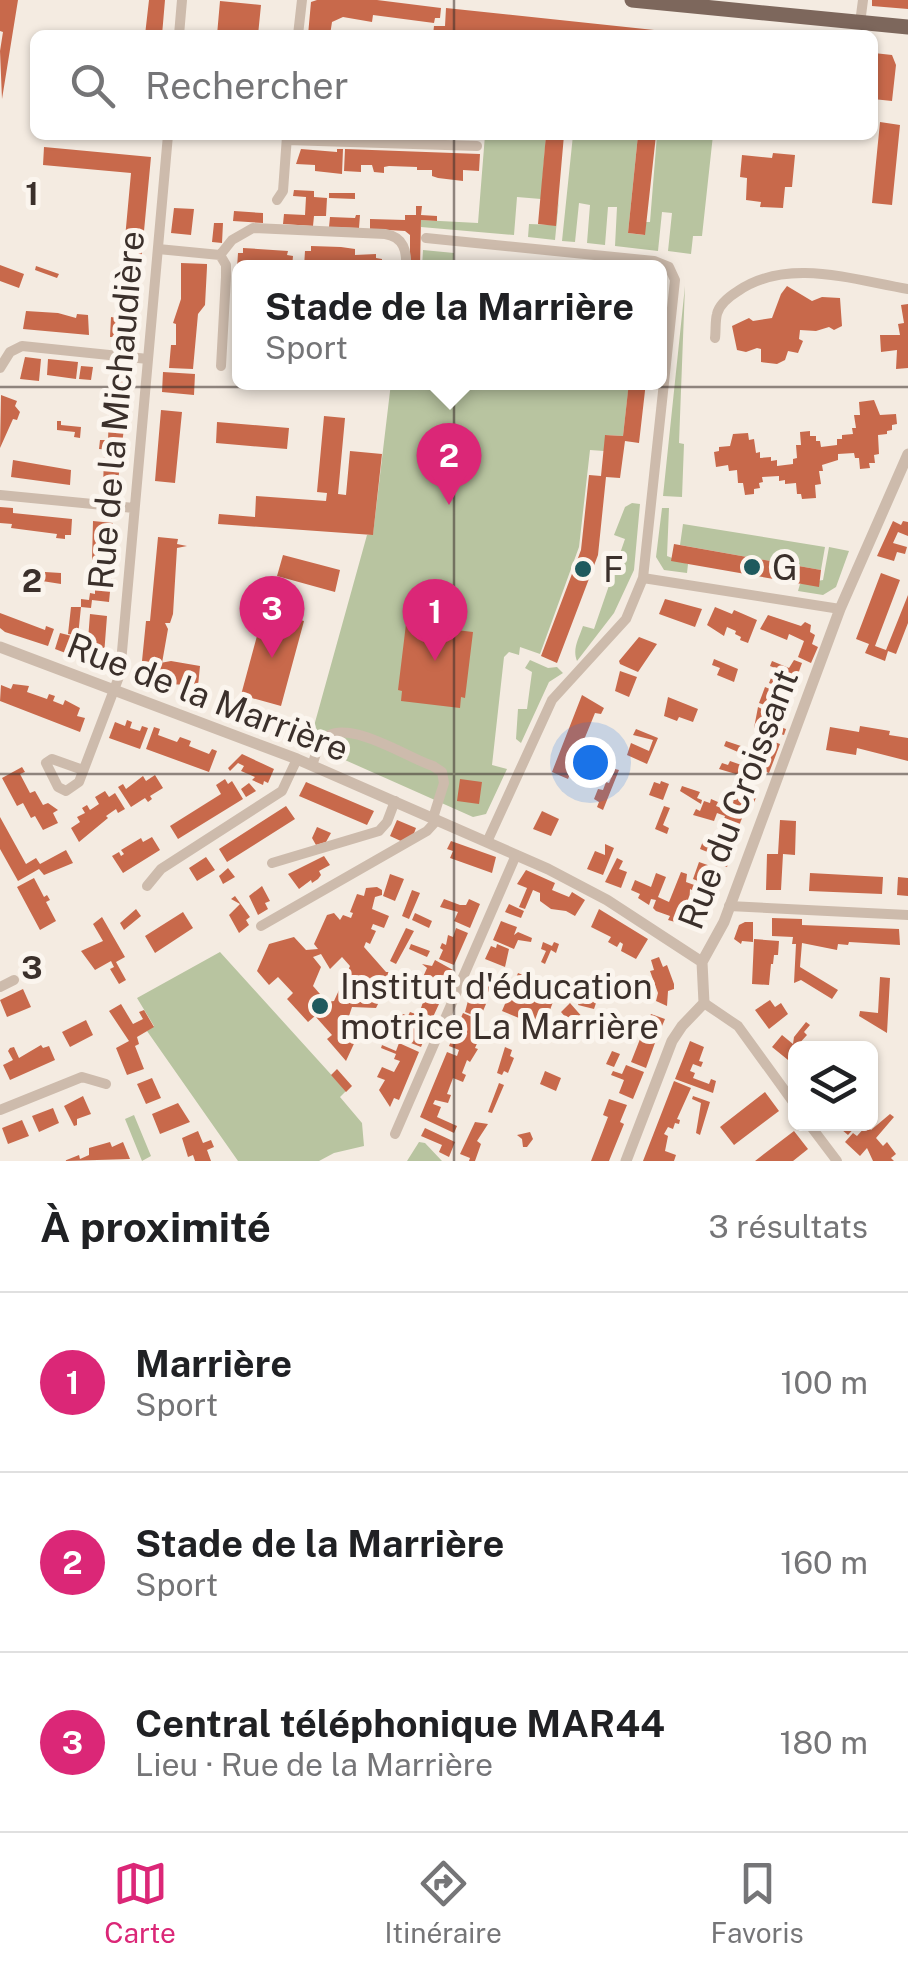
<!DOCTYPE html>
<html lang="fr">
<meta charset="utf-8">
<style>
body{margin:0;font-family:"Public Sans",sans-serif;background:#f2f2f2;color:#202124}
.controls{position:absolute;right:30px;bottom:30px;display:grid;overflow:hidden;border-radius:15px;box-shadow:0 2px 8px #0004}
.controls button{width:90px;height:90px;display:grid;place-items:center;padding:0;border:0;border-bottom:2px solid #e0e0e0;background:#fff;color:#202124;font:50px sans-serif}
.you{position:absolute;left:590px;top:762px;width:35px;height:35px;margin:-25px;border:8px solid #fff;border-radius:50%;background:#1a73e8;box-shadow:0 0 0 15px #1a73e833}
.badge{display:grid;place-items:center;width:65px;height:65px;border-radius:50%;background:#db2777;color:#fff;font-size:32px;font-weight:700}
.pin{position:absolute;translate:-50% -82px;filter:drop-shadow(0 2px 5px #0008)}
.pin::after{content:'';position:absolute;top:52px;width:35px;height:30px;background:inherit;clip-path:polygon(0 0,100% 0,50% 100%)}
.popup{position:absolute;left:232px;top:260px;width:435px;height:130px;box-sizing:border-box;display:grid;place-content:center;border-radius:15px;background:#fff;filter:drop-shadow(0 2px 8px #0005);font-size:32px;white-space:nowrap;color:#757577}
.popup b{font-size:38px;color:#202124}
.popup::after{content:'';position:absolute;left:50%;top:100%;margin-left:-20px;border:20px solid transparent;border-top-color:#fff}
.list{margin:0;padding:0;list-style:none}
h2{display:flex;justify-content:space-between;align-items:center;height:130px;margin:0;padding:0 40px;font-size:42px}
h2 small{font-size:32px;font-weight:400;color:#757577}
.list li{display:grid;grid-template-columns:65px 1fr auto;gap:30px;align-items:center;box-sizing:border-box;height:180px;padding:0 40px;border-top:2px solid #e0e0e0}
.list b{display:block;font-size:38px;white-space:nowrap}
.list p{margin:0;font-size:32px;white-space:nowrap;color:#757577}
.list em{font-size:32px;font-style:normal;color:#757577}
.icon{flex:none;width:55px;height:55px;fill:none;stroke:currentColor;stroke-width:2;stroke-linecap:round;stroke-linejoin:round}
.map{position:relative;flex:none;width:908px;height:1161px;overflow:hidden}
.search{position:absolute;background:#fff;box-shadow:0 2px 8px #0004;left:30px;right:30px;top:30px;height:110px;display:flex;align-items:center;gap:25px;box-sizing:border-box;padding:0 35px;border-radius:15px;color:#757577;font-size:38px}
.sheet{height:670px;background:#fff}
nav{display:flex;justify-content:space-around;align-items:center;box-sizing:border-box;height:140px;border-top:2px solid #e0e0e0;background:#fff;font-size:28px;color:#757577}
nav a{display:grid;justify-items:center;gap:5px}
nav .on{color:#db2777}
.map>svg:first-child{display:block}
</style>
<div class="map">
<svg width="908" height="1161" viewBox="0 0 908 1161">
<rect width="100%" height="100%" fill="#f4ebe1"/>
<!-- green -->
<path fill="#b8c4a0" d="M485 135H546L541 199 517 197 514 235 421 227V220L478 223Z
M573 135H638L628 233 644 235 646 222H650L657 135H713L702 236H693L691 254 668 251 672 213 662 212 658 251 615 246 617 207H608L605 245 587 243 590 205 579 203 575 242 562 241Z
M559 199 555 240 528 237 529 224 555 225Z
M423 250 454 253 453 267H422Z
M685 286 679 443 684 444 682 497 663 496Z
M391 383H629L623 436 606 435 604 451 590 450 579 547 540 654 520 647 519 655 509 652 504 657 492 765 507 769 486 814 473 817 309 744 367 535 373 534Z
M632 503 640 504 634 570 614 613 577 661C572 649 579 638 583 626L594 629 625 539 614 535 625 507Z
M662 508H669L667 556 688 564 687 573 664 570 656 557Z
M683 524 825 547 821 570 680 545Z
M829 547 849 551 836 587 823 595 798 591 800 584 823 580Z
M530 660 548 668 557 667 563 673 549 682 521 743 516 739 518 709H527L532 672 525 668Z
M220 952 346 1091 340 1097 362 1123 364 1146 334 1153 319 1161H238L147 1031 154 1026 137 998Z
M134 1115 151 1156 142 1161 125 1119Z
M419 1142 425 1143 442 1161H407Z"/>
<!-- building -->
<path fill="#c8694b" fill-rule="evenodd" d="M0 0H18L2 99 0 51 3 32 0 31Z
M149 0H165L162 35H145Z
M317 0H377L441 8 440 18H435L434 23 373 15 372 22 343 17 332 22 330 35H308L311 2Z
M872 0H908V9L872 6Z
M220 1 261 5 258 35H217Z
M446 8 673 32V35H433L434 26H445Z
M874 53 892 55 896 65 892 101 873 99Z
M880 122 900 125 892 205 872 203Z
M546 135H564L556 226 538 224Z
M638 135H656L645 235 628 233Z
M44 147 151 157 139 284 121 282 131 173 43 165Z
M301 149 337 152V149H343L342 174 315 171V165L296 164Z
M345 149 480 154 479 171 463 170V181L438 178 432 176V170H417V167L389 166 384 167V173L374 172 372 165H361V172L344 171Z
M773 153 795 155 792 187H785L783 208 760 207 761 202 746 200 747 178 740 177 742 155 772 158Z
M294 190 314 191V197L327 198 326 216H314L313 226 283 224 284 214 305 215 306 197 293 196Z
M329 193H355V199L329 198Z
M416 206H422L421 215 437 216V221L421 220 420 268H410V235L405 231 370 229V219L405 220V215H416Z
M174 208 194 209 191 235 171 233Z
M234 211 263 213V223L233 221Z
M356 215H360L359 228 329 227 330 217 355 218Z
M214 223H223L222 243 212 242Z
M311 246 341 247 355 249V255L376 254V258L382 259V268L304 267 305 251H311Z
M243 248 288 251 287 255 293 256 292 268H237L238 253H243Z
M181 263 207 264V267L205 305 198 314 193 369 169 368 171 345H176V324L173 323 181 299Z
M0 265 24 274 19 288 0 281Z
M36 266 59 274 57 278 35 270Z
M787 286 812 301 822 297 840 298 842 326 834 330 829 327 816 331 800 330 799 339 803 341 798 353 788 351 785 360 777 364 761 362V349L757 348 746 352 737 350 732 326 749 318 753 321 772 318 781 294Z
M113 291 133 298V302L137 303 135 329 130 337H110L111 317 117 318 118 302 112 301Z
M908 304V368L896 369 897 350 881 352 880 335H900L898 324 904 323 901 305Z
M26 311 58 313 76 318 77 314 88 315 89 335 23 329Z
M25 357 41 359 39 381 20 379Z
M48 359 78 362 76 379 47 375Z
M81 366 93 367 91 380 79 379Z
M114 370 129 376 126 407 104 405 105 398H109L112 389Z
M163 372 195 374 194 395 162 392Z
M629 382H646L639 443 625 441 620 478 606 477 598 555 557 663 541 656 581 550 589 475 601 476 605 435 623 436Z
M1 395 17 401 15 406 20 412 17 420 13 419 0 448Z
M874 400 880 415 896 414 897 424 892 425V430L887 431V434L878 435 879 454 874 455 875 463H869L870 468 860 469 859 458H855L854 453 838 454V460L822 465 823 471H819L821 484 815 485 816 498 802 499 801 494H797L796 483 785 484V480L779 481V476L762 477 763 482 759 483 760 488 754 489V494L745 495 743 483H738L737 470 729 471 728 465 716 467 714 452 719 451V447L730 446 733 434 748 433 749 440 754 439 756 453 760 452V458L771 457V461L777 460V466L793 464V459L797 458 796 445H801L800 432 810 431V436H816V441H820L821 447 837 445V439H842V435L853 434 852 428H856L854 415H860L859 402Z
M161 410 182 412 175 483 155 481Z
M109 413 126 414 121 451 99 449 100 440H108Z
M324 416 345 418 338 494 346 495 350 451 382 454 373 535 218 524 219 514 255 517 256 496 326 501 327 493 317 492Z
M57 421H61V425L81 427 80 438 74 437 75 432 57 430Z
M217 422 289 428 287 449 216 443Z
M104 454 121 456 117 490 103 489Z
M13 460 71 470 70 485 11 477Z
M0 507 13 508V513L72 519 71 535H65V539L56 538 57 534 11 528 12 524 0 523Z
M93 521 113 523 111 541H115L109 602 92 600 91 608 81 607V599L89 600 90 593 95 594V586L90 585 91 580H96L98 560H92Z
M893 521 901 525 903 521 908 522V536L898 532 893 543 907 547 905 554 897 552 894 561 877 556Z
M158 537 178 539 177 544 187 546 177 548 173 614 170 623H165L168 629 162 663 142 661 146 621H150Z
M674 544 821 570 819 587 671 561Z
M283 555 340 570 335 592 277 576Z
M45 572 61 573V584L42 581Z
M881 573 900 580 875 646 886 650 908 595V623L896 654 888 651 885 661 865 653 869 644 856 639Z
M665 599 702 609 695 627 659 614Z
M71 607H81L78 636 68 634Z
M715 607 732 614 734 610 757 620 748 643 740 640 741 637 735 634 736 631 727 627 724 636 707 625Z
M264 610 304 621 281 706 241 695Z
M0 613 45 630 46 626 54 629 48 646 5 632 0 628Z
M90 614 107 616 104 655 92 663 55 649 60 633 88 640Z
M768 615 801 626 805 622 811 625 810 632 815 635 812 644 818 647 811 663 798 657 804 641 789 634 787 640 760 629Z
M406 624 473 632 465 698 461 697 460 708 401 701 402 691 398 690Z
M639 637 657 644 638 672 620 664 619 661Z
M714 659 738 669 734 682 717 675 720 668 712 665Z
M794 660 802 663 797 677 792 675 786 690 769 683 775 668 770 666 772 661 789 668Z
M171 661 200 666 198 686 158 683 160 663Z
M620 671 637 677 629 697 615 691Z
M13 684 29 686 27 692 47 699 49 694 55 696 53 701 63 705 65 700 80 708 77 716 85 718 80 732 0 701 1 685 11 689Z
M765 687 787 696 781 711 759 703Z
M582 695 604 708 601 714 595 713 568 779 552 772Z
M668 697 698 709 693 722 679 717 677 721 664 716Z
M758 707 783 719 780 727 786 729 784 735 767 730 766 734 754 728Z
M127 720 132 722 130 728 140 731 142 726 148 728 140 749 109 738 115 722 125 726Z
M860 726 890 731 889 735 908 738V761L857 748 856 755 826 750 830 727 859 732Z
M154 727 160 729 158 735 177 742 180 737 191 741 189 746 209 754 212 749 217 751 209 772 146 749Z
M636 729 658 738 647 764 627 755 631 743 649 751 653 740 633 735Z
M766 739 780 744 769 773 753 766 755 762 746 758 749 750 760 754Z
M726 741 741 746 738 752 724 746Z
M242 754 274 769 268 783 264 781 263 785 252 780 255 777 241 771 244 766 238 763 230 771 228 768Z
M730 761 750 768 746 777 719 769 722 763 728 765Z
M22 767 25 772 20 774 30 793 35 791 43 805 48 803 58 810 53 813 58 823 43 830 35 816 31 818 23 803 17 806 2 778Z
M615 769 619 770 603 810 597 807 599 802 594 799 598 789 603 790 606 782 609 783Z
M155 775 163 788 150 796 152 799 148 802 145 798 131 807 118 787 123 784 126 789 143 776 146 781Z
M225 779 228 784 232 781 243 799 178 839 170 826 221 794 216 785Z
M460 779 482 782 479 804 457 801Z
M661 781 669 784 663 800 649 795 654 782 660 784Z
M306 782 374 811 367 825 299 796Z
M249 783 256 791 246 797 241 789Z
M743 784 759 790 751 810 746 808 737 831 722 825 725 816 717 813 714 821 693 815 696 809 700 811 704 801 710 803 711 799 718 802 716 806 731 812 735 794 739 795Z
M682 786 700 792 697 798 702 800 701 804 680 791Z
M105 791 109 797 115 793 125 809 118 813 116 809 106 816 108 818 79 842 71 828 80 822 77 817 85 813 82 808 87 805 90 810 99 804 95 797Z
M286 806 295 819 227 862 219 849Z
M664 806 670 808 663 825 669 828 667 834 655 829Z
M542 811 559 819 551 836 533 829Z
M0 817 26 864 36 858 40 864 66 850 73 863 44 875 39 869 18 881 0 849Z
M397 820 416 828 413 836 403 842 390 836Z
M780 820 796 821 795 855 783 854 781 890H766L767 854H778Z
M317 827 331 833 326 842 316 845 312 838Z
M724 830 740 837 734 850 718 846Z
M152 837 160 850 123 873 112 856 119 852 121 856 124 854 121 850 141 838 143 842Z
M451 841 496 857 492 873 450 858 453 851 447 849Z
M703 841 732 853 727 867 717 863 720 857 700 849Z
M605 844 614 848 603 875 587 869 595 851 605 855Z
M324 856 330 865 319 871 321 875 318 879 312 883 311 880 299 889 288 874Z
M206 857 215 870 197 881 189 868Z
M617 858 623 861 619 869 627 872 621 888 605 882Z
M699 862 722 870 713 887 693 879Z
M228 868 235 877 223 884 219 876Z
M526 870 555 883 552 890 569 897 572 892 585 900 575 916 566 911 551 909 540 901V893L533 890 525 909 519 907 527 888 517 884Z
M681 872 687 874 686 882 697 886 694 891 690 889 689 907 682 904 675 922 668 920 670 916 656 911 653 908 656 900 651 899 649 905 638 898 640 894 631 890 635 880 651 887 656 873 666 877 658 897 669 902Z
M810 873 883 877 882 894 809 891Z
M390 874 404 879 395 901 383 896Z
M898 877 908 878V896L897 895Z
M34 878 44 897 47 895 50 900 46 902 56 921 40 930 17 887Z
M262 886 270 901 265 903 268 909 258 915 249 896Z
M377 887 382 890V895L375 897 372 909 389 916 384 928 373 924 371 929 376 931 370 944 366 942 364 947 386 972H391L387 982 382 980 375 995 381 998 376 1008 352 1007 349 1016 351 1018 346 1022 358 1035 346 1061 327 1039 332 1035 315 1016 308 1022 287 999 293 993 278 977 269 985 257 971 269 944 294 937 306 950 318 949 314 944 327 915 334 913 340 920 343 915 351 918 353 913 350 912 357 894 364 896 366 888ZM321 954 330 969 342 957 350 966 334 1001 327 1002 313 986 321 967 313 957Z
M699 887 715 893 710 907 698 898Z
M412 890 420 893 409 919 402 916Z
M235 896 250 917 246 920 249 925 239 933 229 915 240 904 231 899Z
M444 899 460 905H466L469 899 480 904 470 928 454 921 458 912 440 907Z
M509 904 524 911 521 918 505 912Z
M136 909 141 916 124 930 120 923Z
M599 909 648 939 636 959 621 951 623 944 620 942 617 947 608 942 611 937 591 927Z
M183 912 193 928 155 953 145 936Z
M415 913 432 921 429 928 412 920Z
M102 917 125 957 116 962 126 980 119 984 110 969 114 967 111 961 95 970 81 951 103 941 93 924Z
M772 918 802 919V925L899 929 900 945 849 942 848 945 838 944 837 950 802 943 800 967 838 990 832 999 801 980 794 983 796 944H792L793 937 772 936Z
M501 921 517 927 514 935 518 932 532 938 531 942 518 940 514 949 493 940Z
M745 922H753V942L742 941 741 944 734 939 739 925Z
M406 928 414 931 396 964 390 961Z
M456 928 468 933 454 965 439 959 443 950 440 948 442 943 446 945 448 935 453 937Z
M754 939 779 941 778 955H774L773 964H771L769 985 752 984Z
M543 942 552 946 554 942 559 944 556 953 551 950 545 964 541 962 546 951 541 949Z
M411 944 430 951 427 957 409 949Z
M497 944 509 949 505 967 485 959 491 946 496 948Z
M659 957 663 967 667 965 674 984V989L668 991 667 1006 656 1001 658 993 650 971 654 970 651 960Z
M435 960 453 970 444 992 428 985 430 980 423 977 427 968 422 964 432 966Z
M518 973 558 989 543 1028 502 1011Z
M478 976 492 982 485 1000 471 994Z
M880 977 890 978 887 1033 859 1016 860 1011 878 1013Z
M418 978 426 981 423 986 443 994 440 1001 435 998 433 1002 439 1004 433 1017 420 1011 423 1002 416 995 420 984 416 983Z
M570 981 600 993 601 990 610 994 609 998 599 994 594 1009 578 1005 581 998 565 992Z
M23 989 31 1007 7 1017 0 1000Z
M469 997 486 1004 480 1018 465 1012Z
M770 1000 775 1007 781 1003 788 1014 769 1029 755 1010Z
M570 1003 584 1019 575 1028 561 1012Z
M121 1004 133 1024 143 1019 139 1012 144 1010 154 1027 137 1037 139 1044 135 1046 144 1069 127 1075 116 1048 129 1041 109 1011Z
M410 1012 432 1020 421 1047 406 1041 408 1034 402 1031 406 1020 401 1018 403 1014 408 1016Z
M463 1013 477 1019 473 1034 480 1037 475 1048 478 1049 470 1062 467 1060 462 1073 466 1075 463 1082 453 1078 447 1094 451 1095 448 1103 435 1100 433 1104 441 1107 437 1117 457 1126 454 1133 420 1117 447 1052 457 1056 459 1050 449 1046Z
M651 1014 665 1019 659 1033 645 1028Z
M86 1020 93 1035 70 1047 62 1032Z
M806 1022 810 1025 804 1032 807 1035 797 1046 800 1048H796L793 1064 772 1047 782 1035 793 1044 794 1037Z
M642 1034 656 1040 646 1068 631 1062Z
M690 1041 704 1047 699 1061 703 1062 701 1067 693 1064 690 1071 695 1073 693 1078 709 1084 711 1079 716 1081 713 1093 675 1079Z
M399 1043 419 1052 399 1100 394 1098 390 1107 379 1090 385 1080 377 1077 382 1067 394 1072 400 1061 394 1059 396 1054 381 1048 382 1045 396 1051Z
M41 1045 43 1048 49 1046 55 1060 10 1080 3 1065 13 1060 8 1051 10 1048 14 1047 19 1058Z
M505 1047 512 1050 510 1056 514 1058 508 1073 504 1071 502 1075 497 1073Z
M612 1051 620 1054 614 1067 606 1064Z
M626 1065 644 1072 633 1099 619 1093 624 1080 611 1075 613 1071 622 1074Z
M337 1069 352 1086 346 1092 331 1075Z
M545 1071 561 1078 556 1091 540 1084Z
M152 1078 161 1098 146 1104 137 1084Z
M674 1081 691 1088 677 1119 680 1120 679 1124 675 1123 673 1129 668 1127 664 1134 668 1136 665 1151 676 1155 674 1161H643Z
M499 1083 504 1085 492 1113 488 1112Z
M765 1092 779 1111 734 1145 720 1127Z
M83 1096 91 1114 77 1119V1125L74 1126 64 1106Z
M693 1096 710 1102 700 1135 696 1133 701 1103 692 1099Z
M609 1099 627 1105 620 1122 624 1124 609 1161H591L608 1117 603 1115Z
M178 1103 190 1122 160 1134 152 1114Z
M53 1108 59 1123 39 1132 32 1116Z
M890 1114 894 1117 876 1138 883 1146 887 1142 896 1154 891 1158 894 1161H873L867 1148 860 1156 845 1142 853 1133 857 1136 866 1126 871 1130Z
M22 1120 29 1136 8 1144 2 1128Z
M475 1122 488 1124 477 1141 481 1144 475 1161H469L470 1158 460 1154Z
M835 1124H858L848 1135Z
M425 1128 455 1142 449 1157 439 1152 442 1145 421 1136Z
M198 1131 203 1143 211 1140 214 1147 207 1150 211 1161H195L193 1155 188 1157 182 1138Z
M794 1131 808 1149 793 1161H755Z
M530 1132 533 1139 527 1147H523L522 1139 517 1135Z
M110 1142 112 1147 123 1142 130 1159 64 1161 79 1155 80 1159 89 1155V1148Z"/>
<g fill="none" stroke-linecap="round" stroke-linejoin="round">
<!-- minor -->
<path stroke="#cdbbac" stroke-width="10" d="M860 23 863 0
M179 35 182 0
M298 35 302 0
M287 140 477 146
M277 200 283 191 287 136
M426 238 654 261 669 267 675 280 643 578
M158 249 220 255 232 240 253 228 385 234C404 237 407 251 406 268
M220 255 226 265V277L221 366
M715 338C716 331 715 321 717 314 719 305 730 296 738 291 788 257 853 280 908 289
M0 368 10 352 22 346 148 359
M0 495 134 508
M312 765C315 758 317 748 321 742 341 713 407 758 433 766L442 772 444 783 433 818
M83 770 52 759 46 763 58 787 66 791 79 782 120 674 168 135
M487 842 552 700 626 619 643 578 840 609
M272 863 379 831 387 822 395 801
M147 886 161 869 282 791 297 759
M729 906 908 915
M261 926 427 831 437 820
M0 987 14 980
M704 1003 738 1026 796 1106
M0 1110 82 1077 106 1084
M809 1124 837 1161
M395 1134 516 855"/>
<!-- tertiary -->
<path stroke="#cdbbac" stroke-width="11" d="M0 647 297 759 548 869 607 900 702 962
M626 1161 672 1041 682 1026 704 1003 702 962 724 922 840 609 908 454"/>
<!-- primary -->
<path stroke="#7d675c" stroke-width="15" d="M632 0 908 27"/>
</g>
<!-- grid -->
<path fill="none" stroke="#3b302b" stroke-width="2.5" stroke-opacity="0.55" d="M454 0V35M454 135V1161M0 387H908M0 774H908"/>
<!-- markers -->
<g fill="#1f5a5e" stroke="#fbf5ee" stroke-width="4">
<circle cx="752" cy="567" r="10"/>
<circle cx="583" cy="569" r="10"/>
<circle cx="320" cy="1006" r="10"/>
</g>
<g text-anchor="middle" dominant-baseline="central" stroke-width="10" stroke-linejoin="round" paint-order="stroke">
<!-- street labels -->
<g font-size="35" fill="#3b302b" stroke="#fbf5ee">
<text transform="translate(116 410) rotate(-85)">Rue de la Michaudière</text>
<text transform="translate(208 697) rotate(21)">Rue de la Marrière</text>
<text transform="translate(738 799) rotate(-69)">Rue du Croissant</text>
</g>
<!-- poi labels -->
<g font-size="35" fill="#3b302b" stroke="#fbf5ee" text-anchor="start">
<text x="772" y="567">G</text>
<text x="603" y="569">F</text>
<text x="340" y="986">Institut d'éducation<tspan x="340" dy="40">motrice La Marrière</tspan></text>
</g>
</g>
<g font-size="32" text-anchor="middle" font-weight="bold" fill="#3b302b" stroke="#fbf5ee" stroke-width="10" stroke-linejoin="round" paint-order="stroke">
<text x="32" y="205">1</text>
<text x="32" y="592">2</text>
<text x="32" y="979">3</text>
</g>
</svg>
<div class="controls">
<button><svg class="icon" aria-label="layers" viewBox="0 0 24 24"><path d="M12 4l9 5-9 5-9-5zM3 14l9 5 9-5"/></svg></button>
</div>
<div class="you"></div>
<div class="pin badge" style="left:435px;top:661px">1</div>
<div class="pin badge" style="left:449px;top:505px">2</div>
<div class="popup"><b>Stade de la Marrière</b>Sport</div>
<div class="pin badge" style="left:272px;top:658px">3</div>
<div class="search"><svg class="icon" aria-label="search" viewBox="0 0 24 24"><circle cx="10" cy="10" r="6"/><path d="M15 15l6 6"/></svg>Rechercher</div>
</div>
<section class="sheet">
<h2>À proximité<small>3 résultats</small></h2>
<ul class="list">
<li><span class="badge">1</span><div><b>Marrière</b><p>Sport</p></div><em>100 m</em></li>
<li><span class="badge">2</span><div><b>Stade de la Marrière</b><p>Sport</p></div><em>160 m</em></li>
<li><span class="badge">3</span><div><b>Central téléphonique MAR44</b><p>Lieu · Rue de la Marrière</p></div><em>180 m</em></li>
</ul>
</section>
<nav>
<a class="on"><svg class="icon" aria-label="map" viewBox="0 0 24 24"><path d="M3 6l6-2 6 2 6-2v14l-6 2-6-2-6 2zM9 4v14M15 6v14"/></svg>Carte</a>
<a><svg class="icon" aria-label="directions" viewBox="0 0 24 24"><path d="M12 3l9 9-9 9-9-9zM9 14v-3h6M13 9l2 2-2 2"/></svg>Itinéraire</a>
<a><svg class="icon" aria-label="saved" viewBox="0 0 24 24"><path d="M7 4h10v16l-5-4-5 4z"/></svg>Favoris</a>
</nav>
